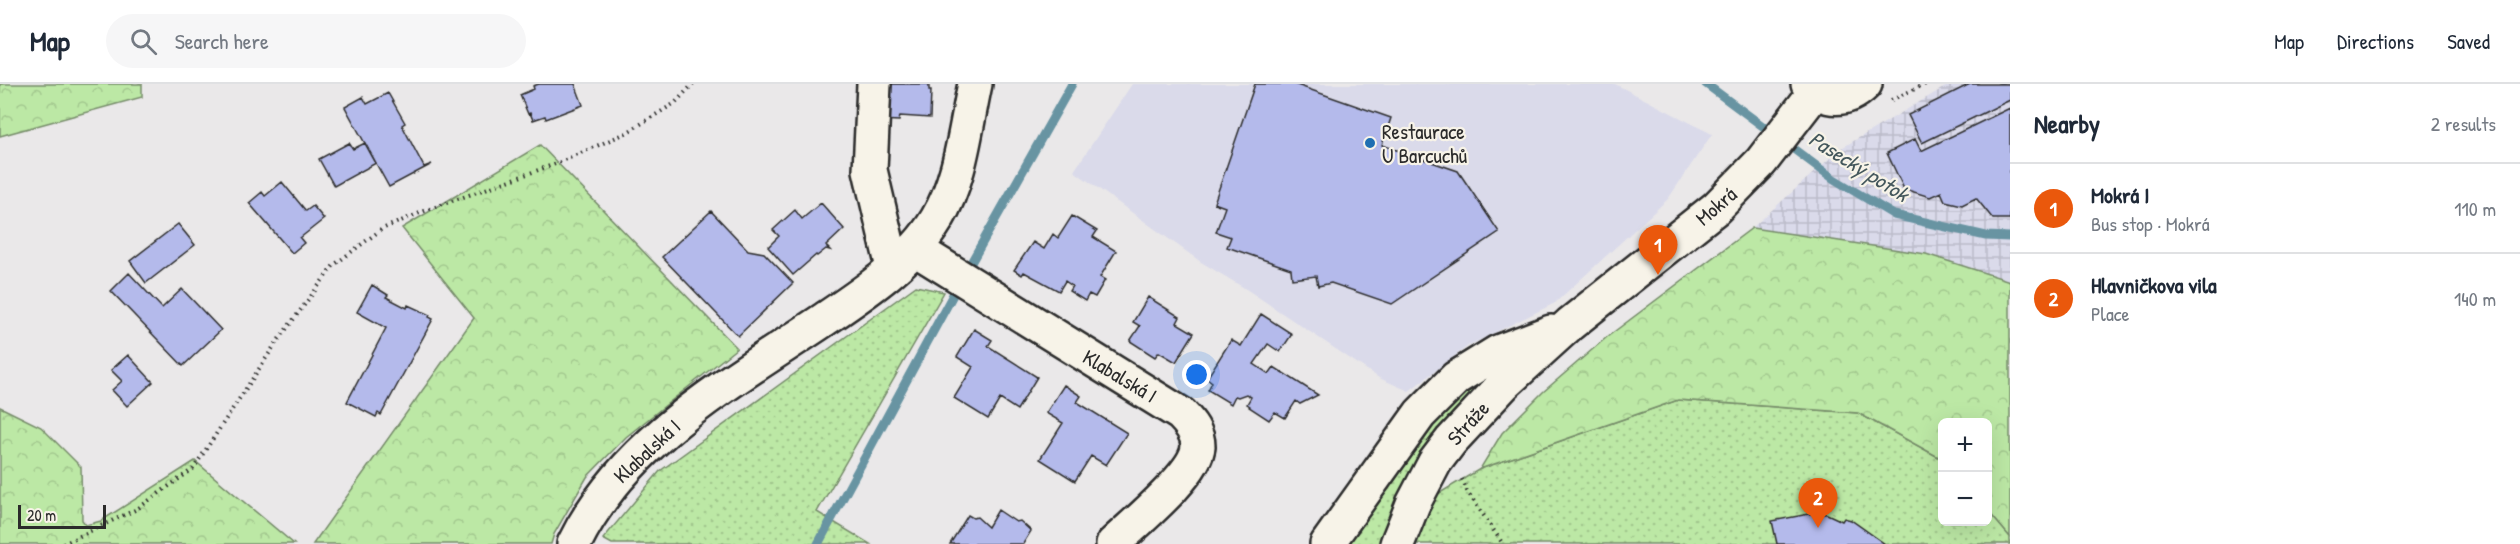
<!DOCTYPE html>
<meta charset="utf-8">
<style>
body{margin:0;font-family:"Patrick Hand",sans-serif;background:#f6f6f7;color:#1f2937}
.controls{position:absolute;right:18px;bottom:18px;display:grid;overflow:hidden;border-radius:9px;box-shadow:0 6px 24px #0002}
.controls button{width:54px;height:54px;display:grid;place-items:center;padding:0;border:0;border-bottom:2px solid #e0e1e3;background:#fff;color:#1f2937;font:30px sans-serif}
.scale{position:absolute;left:18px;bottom:15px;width:88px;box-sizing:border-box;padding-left:6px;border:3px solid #2b2b2b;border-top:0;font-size:16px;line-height:21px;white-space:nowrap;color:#2b2b2b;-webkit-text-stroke:4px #f7f3e8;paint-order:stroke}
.you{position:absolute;left:1197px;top:291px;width:21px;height:21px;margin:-15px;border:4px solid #fff;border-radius:50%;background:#1a73e8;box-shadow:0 0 0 9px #1a73e833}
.badge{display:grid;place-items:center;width:39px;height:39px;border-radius:50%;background:#ea580c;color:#fff;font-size:20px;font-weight:700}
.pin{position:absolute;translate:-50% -50px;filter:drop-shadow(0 2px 3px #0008)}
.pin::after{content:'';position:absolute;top:32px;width:21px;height:18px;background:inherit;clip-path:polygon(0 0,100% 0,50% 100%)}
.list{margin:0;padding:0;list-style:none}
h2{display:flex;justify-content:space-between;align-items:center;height:78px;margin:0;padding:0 24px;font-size:26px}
h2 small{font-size:20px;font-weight:400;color:#747a83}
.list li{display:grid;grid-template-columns:39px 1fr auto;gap:18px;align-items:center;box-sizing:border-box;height:90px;padding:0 24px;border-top:2px solid #e0e1e3}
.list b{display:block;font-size:22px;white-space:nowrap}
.list p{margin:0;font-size:20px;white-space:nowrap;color:#747a83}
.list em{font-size:20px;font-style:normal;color:#747a83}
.icon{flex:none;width:33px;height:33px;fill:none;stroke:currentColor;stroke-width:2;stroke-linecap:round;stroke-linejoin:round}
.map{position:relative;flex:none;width:2010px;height:460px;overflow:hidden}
header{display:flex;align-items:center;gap:36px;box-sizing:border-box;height:84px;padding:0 30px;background:#fff;border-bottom:2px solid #e0e1e3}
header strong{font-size:28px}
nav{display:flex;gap:33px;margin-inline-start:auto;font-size:21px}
.search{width:420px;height:54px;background:#f6f6f7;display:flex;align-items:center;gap:15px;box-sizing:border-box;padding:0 21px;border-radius:33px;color:#747a83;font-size:22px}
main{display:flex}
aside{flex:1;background:#fff}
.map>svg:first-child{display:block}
</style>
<header>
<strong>Map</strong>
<div class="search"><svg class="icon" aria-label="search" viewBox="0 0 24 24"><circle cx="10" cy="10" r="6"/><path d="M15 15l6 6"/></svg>Search here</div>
<nav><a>Map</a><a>Directions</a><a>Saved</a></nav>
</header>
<main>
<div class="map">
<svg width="2010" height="460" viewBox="0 0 2010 460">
<defs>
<pattern id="industrial-grid" width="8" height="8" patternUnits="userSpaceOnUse" patternTransform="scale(1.5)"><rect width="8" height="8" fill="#dadaea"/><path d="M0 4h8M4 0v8" fill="none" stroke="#bbbbc9"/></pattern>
<pattern id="grass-dots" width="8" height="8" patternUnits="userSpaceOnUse" patternTransform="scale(1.5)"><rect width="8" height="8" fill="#bce8a5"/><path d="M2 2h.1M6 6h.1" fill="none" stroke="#a2c78e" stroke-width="1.8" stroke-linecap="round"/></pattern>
<pattern id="forest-crowns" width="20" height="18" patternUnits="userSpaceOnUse" patternTransform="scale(1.5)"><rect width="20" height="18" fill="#bce8a5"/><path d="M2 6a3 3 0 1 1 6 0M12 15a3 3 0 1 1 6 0" fill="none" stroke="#a2c78e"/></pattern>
</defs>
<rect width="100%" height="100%" fill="#eae8e9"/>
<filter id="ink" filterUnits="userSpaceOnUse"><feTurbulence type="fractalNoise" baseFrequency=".0167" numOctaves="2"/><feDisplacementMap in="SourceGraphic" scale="12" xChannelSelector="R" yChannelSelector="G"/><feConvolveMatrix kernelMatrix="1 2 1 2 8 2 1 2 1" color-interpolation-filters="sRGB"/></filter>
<g filter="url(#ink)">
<!-- built -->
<path fill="#dadaea" d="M1132 0H1615L1712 50 1668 115 1555 219 1468 262 1409 307 1379 294 1246 205 1201 178 1074 87Z"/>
<!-- industrial -->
<path fill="url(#industrial-grid)" d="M1950 0H2010V197L1926 170 1752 144 1840 65Z"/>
<!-- grass -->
<path fill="url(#grass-dots)" stroke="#748a68" stroke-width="1.5" d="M916 202 944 208 817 428 870 460H612L603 455 660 387Z
M1495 289 1388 460H1338L1440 323Z
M1678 316 1858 329 1942 375V438H1988V427L2010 453V460H1411L1428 416 1480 385Z"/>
<!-- forest -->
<path fill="url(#forest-crowns)" stroke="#748a68" stroke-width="1.5" d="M0 0H142V13L0 52Z
M540 61 737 264 626 353 587 393 554 450 551 460H313L474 234 402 144Z
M1752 144 1926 170 2010 197V453L1988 427V338H1942V375L1858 329 1678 316 1480 385 1502 349 1543 308 1607 253Z
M0 323 41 343 81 383 82 436 86 441 101 437 195 377 294 460H0Z"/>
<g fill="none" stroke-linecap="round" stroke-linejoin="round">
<!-- stream -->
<path stroke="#6894a2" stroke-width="9" d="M1706 0 1834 95 1894 131 1986 152 2010 153
M818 460 955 207 1072 0"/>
</g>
<!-- building -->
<path fill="#b4baeb" stroke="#2b2b2b" stroke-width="1.5" d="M539 0H575L583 21 546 35 545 32 533 36 530 29 528 30 520 11 534 5 533 2Z
M881 0H929V6H931L930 34 900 32 899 37 879 36Z
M1255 0H1294L1391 34 1382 61 1458 87 1499 148 1392 220 1331 199 1318 202 1316 192 1292 195 1291 185 1227 163 1231 153 1216 148 1225 123 1214 119Z
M1970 0H2010V16L1922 59 1908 31Z
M388 9 405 39 402 41 424 83 432 80 389 103 345 23 363 13 367 20Z
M2010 24V135H1993L1976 114 1962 121 1945 117 1941 108 1930 113 1904 105 1887 69 1915 55 1921 67Z
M349 59 353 65 365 59 376 79 334 102 319 75Z
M282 98 306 127 313 122 324 135 300 154 304 159 292 169 249 119 262 108 265 112Z
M821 119 844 145 826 162 830 166 826 165 817 172 816 171 793 191 768 163 779 152 773 146 795 126 802 135Z
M711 127 748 166 764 169 793 199 738 252 662 173Z
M1072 132 1097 147 1093 153 1116 167 1100 193 1105 196 1095 213 1089 210 1085 217 1069 207 1072 202 1065 197 1059 207 1024 188 1022 191 1014 186 1033 158 1044 165 1053 150 1058 154Z
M178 140 195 161 146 199 130 177Z
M129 189 162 224 182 205 221 246 183 282 111 207Z
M372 201 388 211 386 213 407 224 408 221 430 231 429 233 433 235 381 331 378 329 376 333 347 318 386 244 357 228Z
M1148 213 1180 233 1177 239 1194 249 1176 278 1159 268 1155 273 1130 257 1140 242 1133 238Z
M1261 230 1292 250 1280 268 1268 260 1254 280 1269 290 1274 283 1318 311 1300 320 1296 317 1285 334 1275 328 1269 336 1249 323 1250 322 1247 320 1251 313 1246 310 1238 313 1235 312 1231 320 1208 306 1212 298 1207 294 1231 256 1241 262Z
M974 245 992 256 988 262 1037 293 1017 326 1000 315 988 335 954 314 973 283 957 273Z
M128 271 153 298 127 322 112 306 122 297 111 286Z
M1064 301 1081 312 1077 318 1127 349 1106 381 1091 372 1075 397 1040 375 1063 339 1046 329Z
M998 426 1016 438 1020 437 1031 447 1023 460H950L968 431 973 434 977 433 988 443Z
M1814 429 1827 430 1842 437 1844 434 1851 436 1885 460H1777L1772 437Z"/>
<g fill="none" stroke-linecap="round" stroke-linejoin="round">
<defs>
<path id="minor" d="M874 0 870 86 893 184
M1808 0C1825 18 1847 18 1865 0
M915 165 1181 330C1190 339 1198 349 1198 362 1197 389 1134 440 1113 460
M574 460C624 356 733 297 825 235 865 208 912 177 937 135 961 95 965 46 975 0
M1327 460 1420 330 1456 294 1498 268 1551 248
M1397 460 1413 420 1435 378 1451 357 1504 300 1570 240 1716 124 1761 78 1815 8"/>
</defs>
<!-- minor casing -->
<use href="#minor" stroke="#2b2b2b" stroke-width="38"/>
<!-- path -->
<path stroke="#2b2b2b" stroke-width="4" stroke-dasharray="1.5 4.5" stroke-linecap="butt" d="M1891 16 1926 0
M1462 395 1467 407 1503 460
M63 460 137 425 193 385 276 259 334 181 382 145 427 126 558 79 626 49 675 19 693 0"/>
<!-- minor -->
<use href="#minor" stroke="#f7f3e8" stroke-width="33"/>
</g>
</g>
<!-- markers -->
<circle fill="#1f6fb2" stroke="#f7f3e8" stroke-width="2" cx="1370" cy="59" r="6"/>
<g text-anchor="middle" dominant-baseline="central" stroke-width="4.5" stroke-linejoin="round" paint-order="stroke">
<!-- poi labels -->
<g font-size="21" fill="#2b2b2b" stroke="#f7f3e8" text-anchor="start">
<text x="1382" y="47">Restaurace<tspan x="1382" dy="24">U Barcuchů</tspan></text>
</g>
<!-- street labels -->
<g font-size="21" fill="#2b2b2b" stroke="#f7f3e8">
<text transform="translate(1716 122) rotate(-41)">Mokrá</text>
<text transform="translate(1120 292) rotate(31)">Klabalská I</text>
<text transform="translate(1468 339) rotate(-48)">Stráže</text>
<text transform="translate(647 367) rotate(-43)">Klabalská I</text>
</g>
<!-- water labels -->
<g font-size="22" font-style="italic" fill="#44575c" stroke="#f7f3e8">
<text transform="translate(1859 82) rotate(32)">Pasecký potok</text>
</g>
</g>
</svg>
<div class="controls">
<button>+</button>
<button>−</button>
</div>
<div class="scale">20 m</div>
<div class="you"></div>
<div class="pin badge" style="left:1658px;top:191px">1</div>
<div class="pin badge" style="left:1818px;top:444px">2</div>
</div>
<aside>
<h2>Nearby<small>2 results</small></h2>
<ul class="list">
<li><span class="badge">1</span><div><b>Mokrá I</b><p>Bus stop · Mokrá</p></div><em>110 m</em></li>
<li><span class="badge">2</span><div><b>Hlavničkova vila</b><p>Place</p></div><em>140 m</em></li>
</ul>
</aside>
</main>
